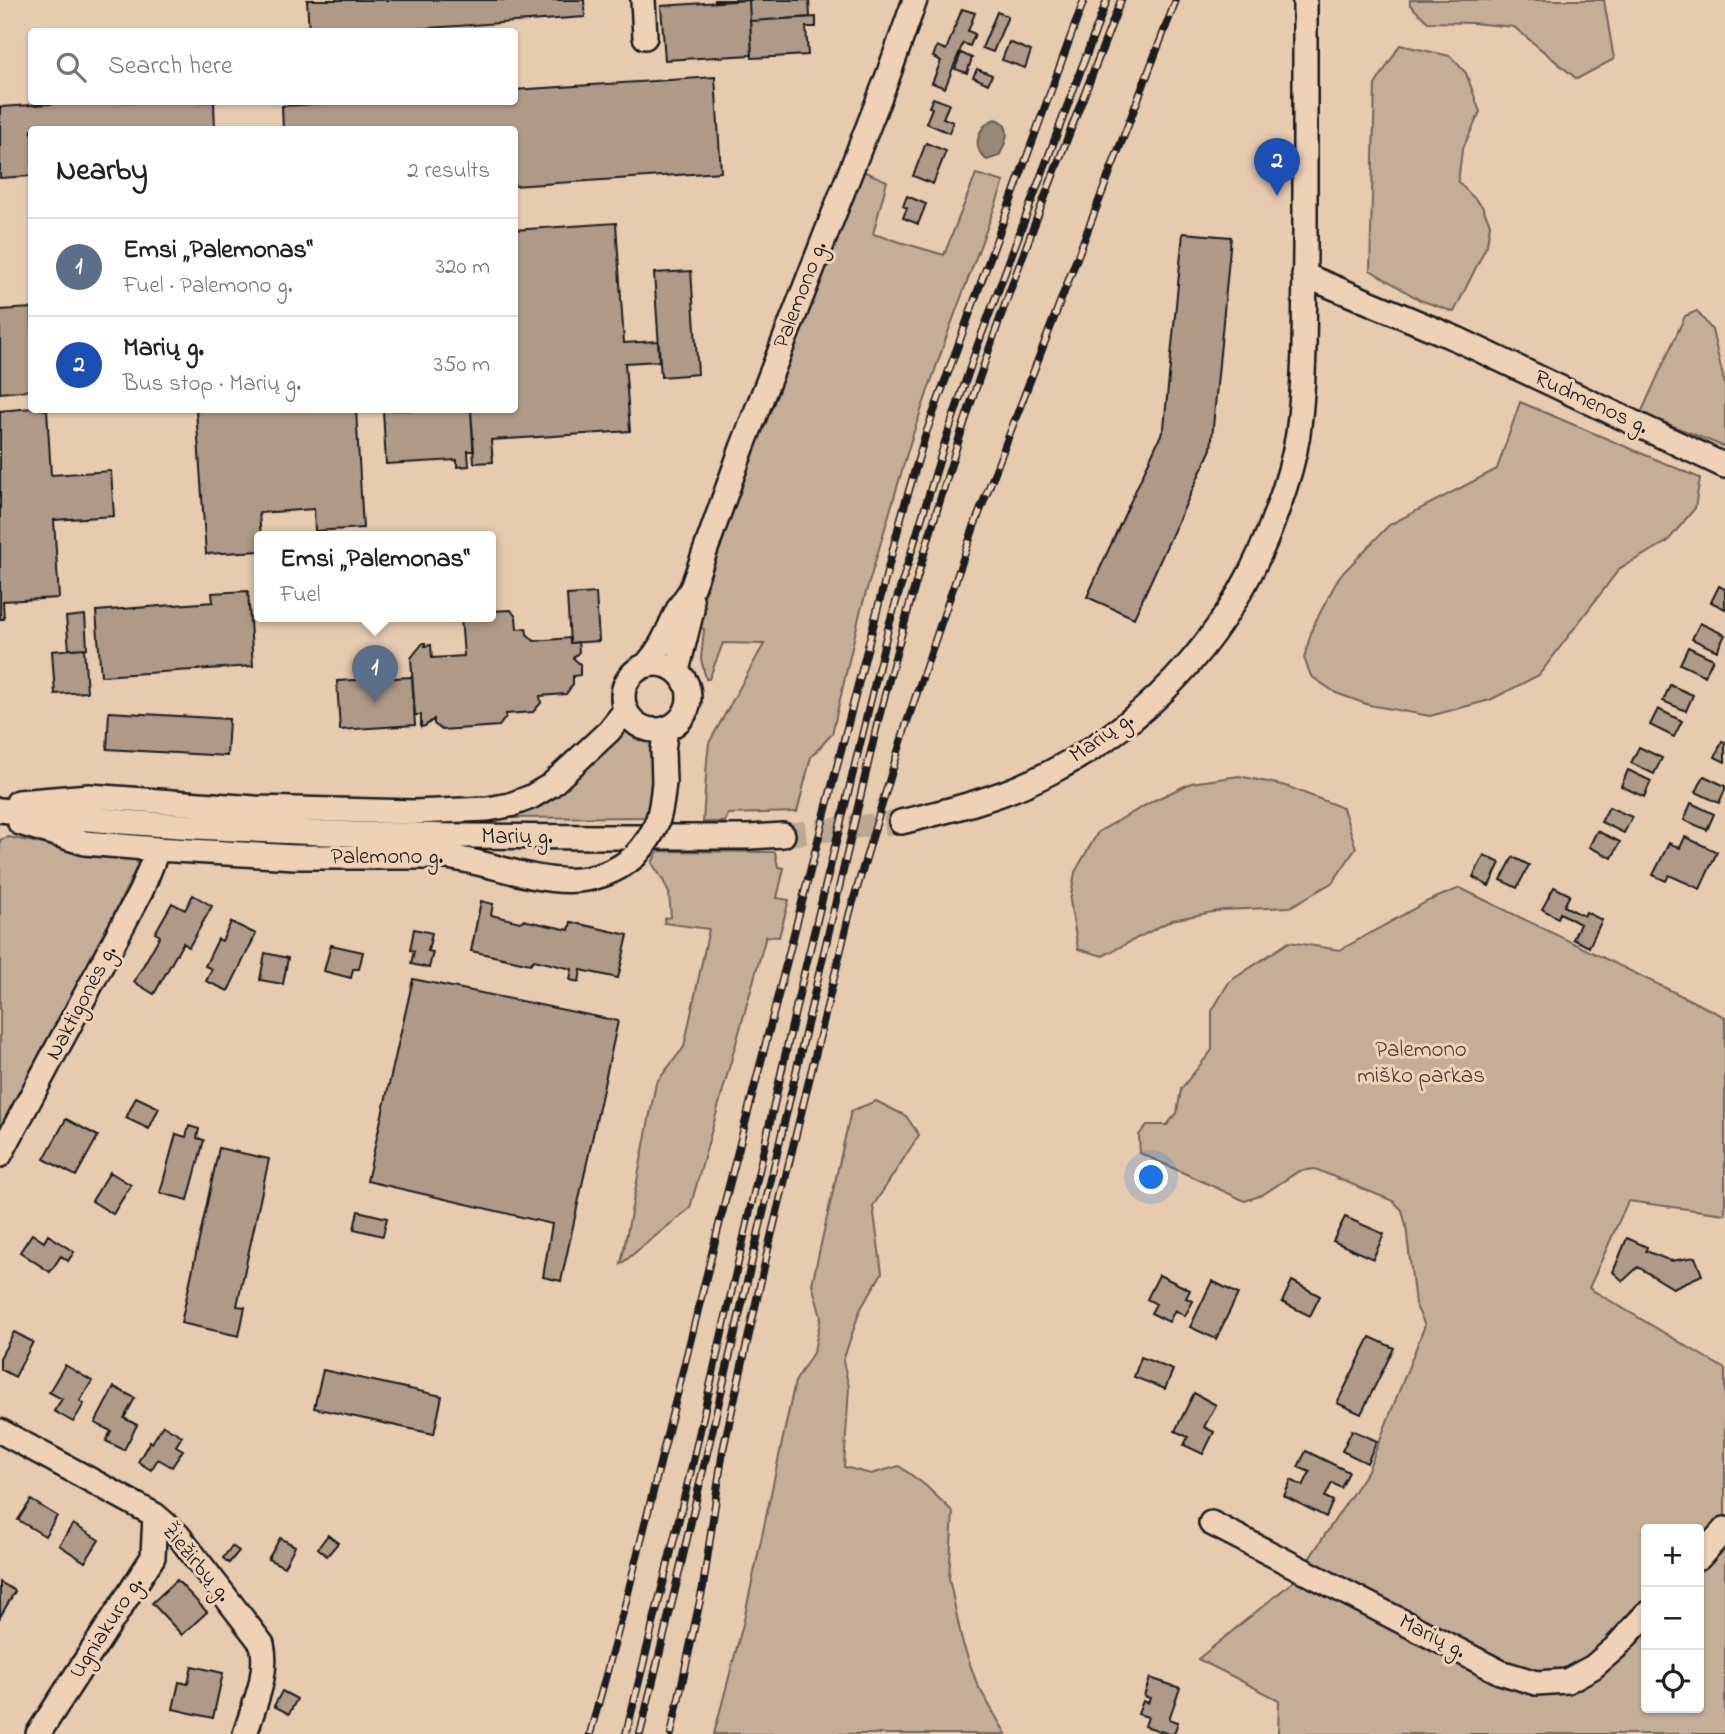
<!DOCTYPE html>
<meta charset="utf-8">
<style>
body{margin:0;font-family:"Indie Flower",sans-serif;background:#f2f2f2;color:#222}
.controls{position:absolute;right:21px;bottom:21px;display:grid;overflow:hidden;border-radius:7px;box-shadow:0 2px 5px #0004}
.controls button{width:63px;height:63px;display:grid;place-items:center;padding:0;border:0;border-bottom:2px solid #e0e0e0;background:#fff;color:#222;font:35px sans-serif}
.you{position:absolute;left:1152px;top:1178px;width:24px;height:24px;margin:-18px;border:5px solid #fff;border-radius:50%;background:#1a73e8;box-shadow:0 0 0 10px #1a73e833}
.badge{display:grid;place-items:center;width:46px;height:46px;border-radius:50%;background:#c8321e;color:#fff;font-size:23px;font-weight:700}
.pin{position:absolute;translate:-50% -58px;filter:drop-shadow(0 2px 4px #0008)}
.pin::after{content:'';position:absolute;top:37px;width:24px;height:21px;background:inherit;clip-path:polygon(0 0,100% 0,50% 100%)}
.popup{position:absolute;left:254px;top:531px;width:242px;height:91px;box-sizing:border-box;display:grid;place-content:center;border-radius:7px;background:#fff;filter:drop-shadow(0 2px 5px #0005);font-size:23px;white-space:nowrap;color:#767676}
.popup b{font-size:26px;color:#222}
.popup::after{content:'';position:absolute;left:50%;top:100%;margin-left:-14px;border:14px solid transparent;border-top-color:#fff}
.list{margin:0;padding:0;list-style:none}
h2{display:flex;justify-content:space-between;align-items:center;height:91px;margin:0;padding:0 28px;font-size:30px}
h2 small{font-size:23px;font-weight:400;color:#767676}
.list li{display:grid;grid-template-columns:46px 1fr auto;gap:21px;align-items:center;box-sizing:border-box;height:98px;padding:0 28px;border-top:2px solid #e0e0e0}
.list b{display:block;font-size:26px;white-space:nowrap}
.list p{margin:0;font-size:23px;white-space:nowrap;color:#767676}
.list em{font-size:23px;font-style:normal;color:#767676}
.icon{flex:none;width:38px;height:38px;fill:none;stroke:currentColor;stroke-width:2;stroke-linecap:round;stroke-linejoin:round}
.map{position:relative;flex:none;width:1725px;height:1734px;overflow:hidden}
.search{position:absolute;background:#fff;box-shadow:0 2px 5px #0004;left:28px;top:28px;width:490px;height:77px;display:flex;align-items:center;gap:18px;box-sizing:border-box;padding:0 24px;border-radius:7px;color:#767676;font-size:26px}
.panel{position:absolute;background:#fff;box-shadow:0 2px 5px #0004;left:28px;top:126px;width:490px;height:287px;border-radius:7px}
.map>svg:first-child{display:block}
</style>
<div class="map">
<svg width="1725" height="1734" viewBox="0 0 1725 1734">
<rect width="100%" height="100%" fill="#e7cbaf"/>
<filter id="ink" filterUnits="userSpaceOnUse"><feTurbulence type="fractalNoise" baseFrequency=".0143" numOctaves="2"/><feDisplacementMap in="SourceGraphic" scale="14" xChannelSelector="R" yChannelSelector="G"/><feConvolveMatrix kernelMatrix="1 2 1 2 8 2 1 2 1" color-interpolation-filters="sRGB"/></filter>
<g filter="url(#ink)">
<!-- green -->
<path fill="#c5ae96" stroke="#706559" stroke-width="2" d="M1410 0H1604L1614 59 1577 79 1514 27 1472 23 1428 22 1410 5Z
M1400 45 1450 56 1466 73 1480 112 1462 150 1458 182 1482 206 1490 224 1487 245 1454 312 1420 300 1370 270 1375 85Z
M863 171 887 181 873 234 944 255 976 174 1004 182 946 338 911 440 860 613 832 734 811 757 797 812 728 814 725 822H703L707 760 709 743 764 644 723 643 709 679H706L701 659 704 629 696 626 697 620 713 568 765 419 773 405Z
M1697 311 1712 330 1725 385V447L1641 413 1685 316Z
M1520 402 1700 478 1695 508 1667 542 1620 568 1539 675 1490 700 1430 716 1369 705 1336 693 1311 676 1304 658 1313 626 1339 577 1389 525 1497 469Z
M624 725C634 735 641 739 655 740V778L651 817 491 818Z
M1239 776 1286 786 1343 808 1356 848 1333 882 1290 907 1223 910 1172 920 1103 956 1078 949 1070 901 1075 872 1098 832 1155 800 1191 783Z
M8 837 49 845 134 854 138 865 54 1036 0 1136V840Z
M658 851 775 852 778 867 784 868 777 898 789 900 779 937 766 936 690 1208 621 1264 656 1083 684 1047 709 929 664 923 665 918 671 917 669 893 663 880 652 863Z
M1460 888 1725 1017V1214L1628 1201 1589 1288 1725 1369V1517L1699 1545V1529H1646V1601L1642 1605 1646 1627V1708H1699V1570L1725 1541V1734H1278L1279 1700 1198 1659 1295 1580 1368 1470 1425 1325 1415 1304 1406 1226 1402 1210 1393 1201 1315 1169 1299 1171 1262 1195 1245 1201 1140 1153 1139 1135 1147 1125H1167L1177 1113 1181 1089 1212 1050V1011L1229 982 1289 942 1340 950 1428 901Z
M876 1101 906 1116 919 1135 873 1206 882 1273 860 1310 843 1361 849 1387 844 1467 871 1474 899 1466 925 1485 953 1512 949 1578 962 1641 977 1684 1006 1734H714L743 1624 795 1382 814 1351 821 1317 812 1284 851 1111Z"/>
<!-- water -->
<path fill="#998876" stroke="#675d52" stroke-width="2" d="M995 119C1014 125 1006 143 999 156L987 160C971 149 977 126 995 119Z"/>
<!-- building -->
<path fill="#ae9a86" stroke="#1c1c1c" stroke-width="2" d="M307 0H584L585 17 373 32H309Z
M715 0H809L810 17 750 21 749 0 715 2Z
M749 0 752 55 665 60 661 6Z
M962 9 975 13 968 31 975 34 970 46 963 43 945 88 932 83 941 61 933 57 937 46 946 50Z
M997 12 1008 16 993 52 982 48Z
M816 17V27H806L808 55 752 58 750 21Z
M1009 42 1031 51 1025 68 1002 60Z
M961 53 972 58 967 73 955 69Z
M977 69 992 75 988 84 973 77Z
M715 77 721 172 514 186V130H283L282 106 344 102H514V90Z
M933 98 949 104 943 118 953 122 949 133 926 123 932 108 929 107Z
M82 102H214L215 130H32V176L0 178V107Z
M926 143 946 151 933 184 913 176Z
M907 196 926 204 918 224 903 218 907 208 903 206Z
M616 223 624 343 658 341 659 361 625 363 630 431 491 440 493 462 474 463 471 410H514V230Z
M1183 233 1231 237 1211 449 1134 618 1087 597 1164 428Z
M691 271 698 374 661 377 654 273Z
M32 308V390L0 393V310Z
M32 408 47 410 51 475 111 471 114 516 54 520 59 598 3 601 4 619H0V411Z
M196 410H356L363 528 315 531 314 509 259 513 261 537H260V551L206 554Z
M383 410H471L474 451H468L469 466 457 467V460L386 464Z
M1719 586 1725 589V609L1711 602Z
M248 591 253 666 101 676 96 611 213 602 212 593Z
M596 593 599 641 570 643 567 595Z
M511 610 516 617 517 629 526 628 527 634 534 641 570 638V643L578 642 579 652 573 658 580 664V675L573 676V684L566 694 540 696 541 703 533 712 506 714V717L499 726 442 730 434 724V719L425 726 421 727V715H415L411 658 423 643H425V646L431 645 432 658 464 656 461 617H490V611Z
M85 615 87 648 69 649 66 617Z
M1700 623 1725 635 1717 651 1692 639Z
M1688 647 1713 659 1705 676 1680 664Z
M84 648 87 692 55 694 52 651Z
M412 677 415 725 340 730 337 681Z
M1670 685 1693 695 1686 711 1663 701Z
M1658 709 1682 721 1674 737 1650 725Z
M109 712 229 719 227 756 107 749Z
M1722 741 1725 742V762L1715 757Z
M1639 747 1662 758 1654 774 1631 763Z
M1628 770 1651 781 1644 797 1621 786Z
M1704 776 1725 786V790L1719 803 1696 792Z
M1691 803 1714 814 1707 830 1684 820Z
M1609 807 1632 817 1624 833 1601 822Z
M1597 831 1620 842 1612 858 1589 847Z
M1685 837 1717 852 1700 889 1669 875 1666 881 1653 875 1669 843 1680 848Z
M1484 855 1500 863 1489 886 1473 877Z
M1513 857 1529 865 1517 888 1501 880Z
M1554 887 1570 895 1564 906 1584 916 1586 912 1602 920 1589 947 1573 939 1580 924 1560 913 1558 918 1542 909Z
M193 895 212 906 189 947 183 943 154 994 134 982 160 936 155 933 172 903 185 910Z
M481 901 493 904 491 915 520 922 523 920 569 930 571 922 628 935 618 978 581 970 579 982 570 980 572 969 534 960 530 964 471 951Z
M231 922 256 934 228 991 206 981 212 969 205 966 218 939 222 941Z
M414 929 432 933 428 951 433 952 429 968 411 964 414 951 410 950Z
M331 945 363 952 359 969H353L351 978 324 971Z
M265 953 288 958 283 984 260 980Z
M413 979 618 1021 561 1281 543 1277 552 1224 367 1181Z
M136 1097 159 1108 149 1129 126 1118Z
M66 1119 98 1136 76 1176 44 1159Z
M189 1126 199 1129 197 1138 204 1140 188 1200 160 1193 176 1134 186 1137Z
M219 1148 269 1159 237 1306 245 1307 239 1336 181 1323Z
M110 1172 131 1185 113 1214 92 1201Z
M358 1211 387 1218 383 1236 354 1229Z
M1345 1217 1384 1234 1373 1259 1333 1241Z
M32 1234 44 1242 48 1235 74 1252 68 1261 61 1256 50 1272 20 1252Z
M1627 1238 1647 1247 1646 1251 1671 1261 1695 1257 1702 1275 1673 1288 1638 1267 1623 1281 1613 1272Z
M1159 1275 1190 1290 1186 1298 1193 1301 1185 1316 1175 1310 1169 1322 1151 1313 1156 1304 1147 1299Z
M1212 1281 1238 1294 1216 1339 1190 1327Z
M1292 1281 1320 1296 1310 1316 1282 1302Z
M14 1332 33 1342 15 1377 0 1369V1358Z
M1370 1337 1394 1348 1361 1414 1337 1403Z
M1141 1357 1173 1370 1165 1389 1134 1377Z
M65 1365 92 1381 80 1401 84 1404 73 1422 54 1411 62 1399 49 1392Z
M323 1370 442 1396 434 1434 314 1408Z
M114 1387 135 1398 124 1418 137 1425 124 1450 106 1441 111 1431 95 1423Z
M1194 1393 1216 1405 1204 1427 1214 1432 1203 1454 1184 1445 1188 1437 1175 1431Z
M163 1425 182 1436 176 1446 183 1450 172 1467 158 1459 151 1470 138 1462 150 1441 152 1443Z
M1352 1430 1377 1441 1367 1463 1342 1451Z
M1306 1451 1349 1472 1341 1488 1332 1483 1325 1497 1333 1501 1326 1517 1284 1496 1291 1480 1303 1486 1310 1472 1298 1467Z
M31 1500 57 1516 45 1536 18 1520Z
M73 1524 99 1540 85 1562 59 1545Z
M328 1535 338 1543 327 1556 318 1548Z
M280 1538 295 1546 284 1567 268 1559Z
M232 1546 239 1551 229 1563 223 1558Z
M177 1580 207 1612 182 1635 152 1603Z
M0 1582 15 1591 0 1617Z
M192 1666 223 1673 213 1718 173 1709 179 1682 188 1684Z
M1150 1678 1180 1688 1169 1719 1178 1722 1174 1734H1169L1145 1726 1148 1717 1138 1714 1143 1701 1148 1703 1150 1698 1144 1696Z
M282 1691 297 1699 289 1714 274 1706Z"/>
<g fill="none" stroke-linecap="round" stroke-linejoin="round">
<!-- minor-tunnel -->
<path stroke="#bea892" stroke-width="23" stroke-dasharray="23 11" stroke-linecap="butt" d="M783 835 901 822"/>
<defs>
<path id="minor" d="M643 0 645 37
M1304 275 1457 339 1725 466
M623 697a33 33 0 1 1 66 0a33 33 0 1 1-66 0Z
M647 664C665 644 668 628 680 606 684 600 689 594 692 588L742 448 886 81 915 0
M677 671 692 610 691 599
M664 782 663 750 666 729
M18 802 89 796 255 808 414 812 488 809 510 805 531 797 551 785 609 731 625 711
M0 810C249 839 499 837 749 837L783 835
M901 822C952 810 1004 797 1051 772 1158 717 1238 624 1277 510 1286 486 1294 460 1298 434 1306 373 1304 310 1305 249 1305 166 1305 83 1305 0
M20 823 85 843 157 849 295 857H447C512 865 576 906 635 856
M0 1155 141 891 153 861 157 849
M0 1431 155 1515 178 1535 262 1644C269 1674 254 1705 245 1734
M1211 1523 1500 1672 1536 1683 1567 1681 1593 1667 1615 1648 1646 1614
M1699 1558 1725 1529
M38 1734 153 1557 155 1515"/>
</defs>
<!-- minor casing -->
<use href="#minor" stroke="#1c1c1c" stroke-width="28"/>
<!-- minor -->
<use href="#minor" stroke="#efd2b5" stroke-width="23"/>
<defs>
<path id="rail" d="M590 1734 624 1609 721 1217 902 514 925 436 1084 0
M626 1734 691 1470 800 990 889 625 945 442 977 347 1107 0
M640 1734 675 1590 878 721C906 615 935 510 970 406 1015 269 1069 135 1121 0
M671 1734 703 1587 723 1450 769 1245 850 912 879 814 907 722 975 524 1176 0"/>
</defs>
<!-- rail casing -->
<use href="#rail" stroke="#1c1c1c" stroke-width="8"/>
<!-- rail -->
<use href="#rail" stroke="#efd2b5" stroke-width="5" stroke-dasharray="16" stroke-linecap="butt"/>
<defs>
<path id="minor-bridge" d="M635 856C658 831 661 815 664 782"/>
</defs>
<!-- minor-bridge casing -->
<use href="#minor-bridge" stroke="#1c1c1c" stroke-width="28" stroke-linecap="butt"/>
<!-- minor-bridge -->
<use href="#minor-bridge" stroke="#efd2b5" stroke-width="23"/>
</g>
</g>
<g text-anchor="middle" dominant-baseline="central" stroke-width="6" stroke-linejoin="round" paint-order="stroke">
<!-- street labels -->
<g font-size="23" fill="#1c1c1c" stroke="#efd2b5">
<text transform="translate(801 295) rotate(-69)">Palemono g.</text>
<text transform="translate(1591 403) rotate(25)">Rudmenos g.</text>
<text transform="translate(1102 738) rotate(-35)">Marių g.</text>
<text x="517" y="837">Marių g.</text>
<text x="387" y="857">Palemono g.</text>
<text transform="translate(82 1003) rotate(-62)">Naktigonės g.</text>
<text transform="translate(196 1563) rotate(50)">Žiežirbų g.</text>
<text transform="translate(107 1628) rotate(-57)">Ugniakuro g.</text>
<text transform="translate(1432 1637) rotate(27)">Marių g.</text>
</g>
<!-- park labels -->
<g font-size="23" fill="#46403a" stroke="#efd2b5">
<text x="1421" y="1050">Palemono<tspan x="1421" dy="26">miško parkas</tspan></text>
</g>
</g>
</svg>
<div class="controls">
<button>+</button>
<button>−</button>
<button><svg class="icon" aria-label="locate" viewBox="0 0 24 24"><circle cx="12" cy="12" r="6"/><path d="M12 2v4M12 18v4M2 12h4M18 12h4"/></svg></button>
</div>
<div class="you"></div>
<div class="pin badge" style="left:375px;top:703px;background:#5c6f8a">1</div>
<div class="popup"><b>Emsi „Palemonas“</b>Fuel</div>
<div class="pin badge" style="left:1277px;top:196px;background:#1a4fb4">2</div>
<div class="search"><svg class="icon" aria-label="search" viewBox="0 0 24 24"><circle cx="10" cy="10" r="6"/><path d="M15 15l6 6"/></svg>Search here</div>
<section class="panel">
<h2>Nearby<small>2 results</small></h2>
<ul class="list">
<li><span class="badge" style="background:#5c6f8a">1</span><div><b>Emsi „Palemonas“</b><p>Fuel · Palemono g.</p></div><em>320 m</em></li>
<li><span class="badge" style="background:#1a4fb4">2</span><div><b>Marių g.</b><p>Bus stop · Marių g.</p></div><em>350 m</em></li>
</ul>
</section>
</div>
